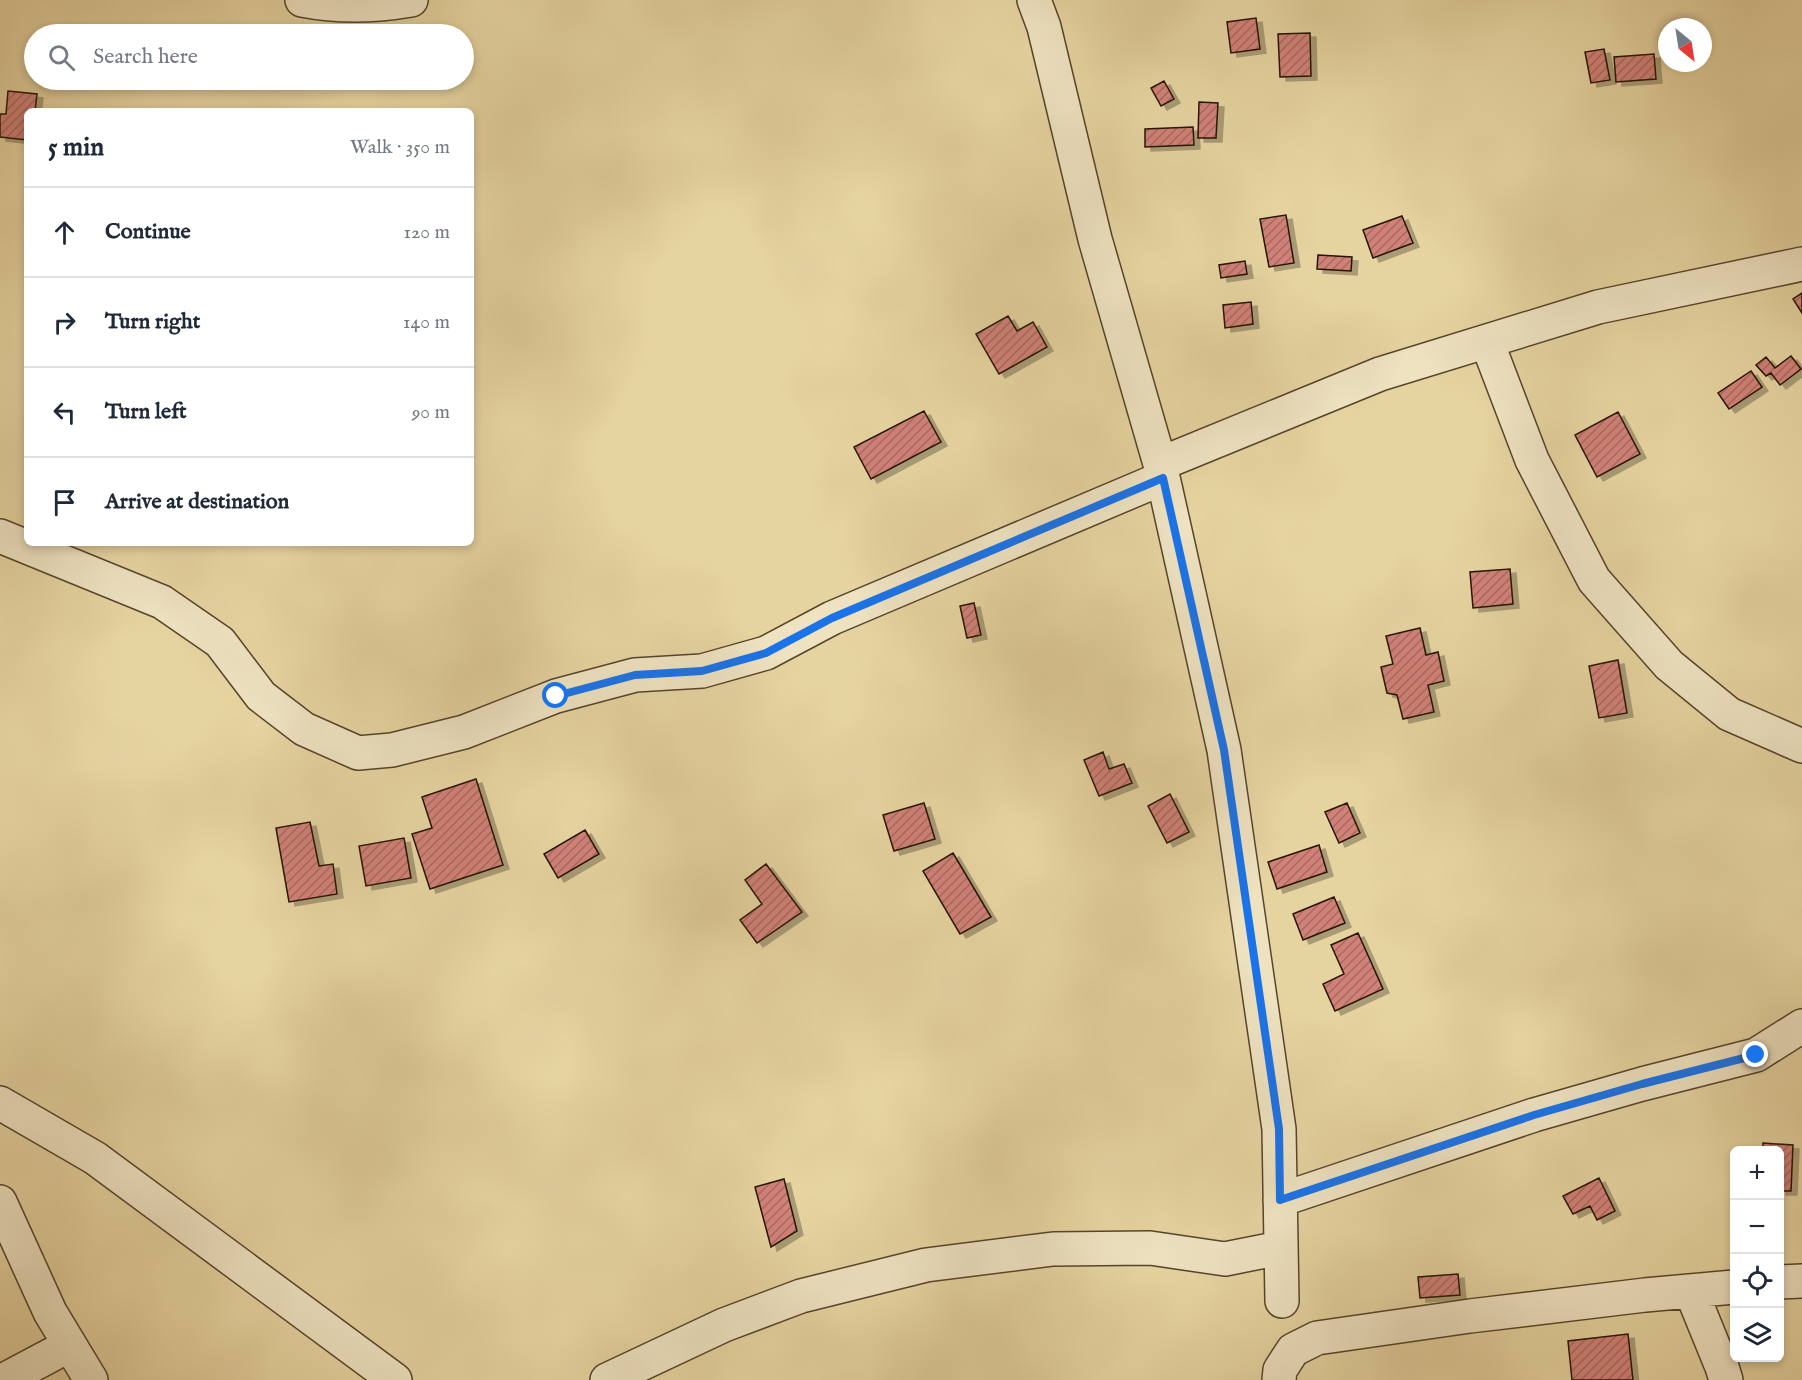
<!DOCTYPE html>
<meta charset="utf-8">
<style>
body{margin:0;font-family:"IM FELL English",serif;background:#f2f2f3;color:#1f2937}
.controls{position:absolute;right:18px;bottom:18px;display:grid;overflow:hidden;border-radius:9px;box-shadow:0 3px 9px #0003}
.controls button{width:54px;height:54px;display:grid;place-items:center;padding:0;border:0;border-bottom:2px solid #e0e1e3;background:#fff;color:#1f2937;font:30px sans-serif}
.compass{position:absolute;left:1658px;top:18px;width:54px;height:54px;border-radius:50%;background:#fff;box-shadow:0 3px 9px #0003;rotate:150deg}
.stop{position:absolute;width:18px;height:18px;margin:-14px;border:4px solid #1a73e8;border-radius:50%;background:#fff}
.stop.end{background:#1a73e8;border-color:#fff;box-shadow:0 2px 6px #0008}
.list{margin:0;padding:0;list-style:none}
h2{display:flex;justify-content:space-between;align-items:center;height:78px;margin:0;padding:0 24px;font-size:26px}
h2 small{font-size:20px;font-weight:400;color:#747a83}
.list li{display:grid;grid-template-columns:39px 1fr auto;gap:18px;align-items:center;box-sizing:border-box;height:90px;padding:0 24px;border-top:2px solid #e0e1e3}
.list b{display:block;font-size:22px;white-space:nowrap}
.list em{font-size:20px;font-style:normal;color:#747a83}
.icon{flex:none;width:33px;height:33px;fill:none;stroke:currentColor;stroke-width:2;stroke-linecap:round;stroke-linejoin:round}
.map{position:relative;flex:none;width:1802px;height:1380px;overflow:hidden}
.search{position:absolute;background:#fff;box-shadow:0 3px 9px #0003;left:24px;top:24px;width:450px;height:66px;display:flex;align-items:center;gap:15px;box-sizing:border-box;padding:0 21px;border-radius:33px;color:#747a83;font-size:22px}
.panel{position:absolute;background:#fff;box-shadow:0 3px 9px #0003;left:24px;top:108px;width:450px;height:438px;border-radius:9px}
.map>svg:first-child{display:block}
</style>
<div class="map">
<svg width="1802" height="1380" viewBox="0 0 1802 1380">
<defs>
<pattern id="building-hatch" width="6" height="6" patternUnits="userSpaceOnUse" patternTransform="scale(1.5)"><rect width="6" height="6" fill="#d08178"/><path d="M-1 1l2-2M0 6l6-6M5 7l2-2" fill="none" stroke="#a96860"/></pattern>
<filter id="shadow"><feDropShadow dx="6" dy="4" stdDeviation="0" flood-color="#0004"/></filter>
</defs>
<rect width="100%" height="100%" fill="#e5d3a0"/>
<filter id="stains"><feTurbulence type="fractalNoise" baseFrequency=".00333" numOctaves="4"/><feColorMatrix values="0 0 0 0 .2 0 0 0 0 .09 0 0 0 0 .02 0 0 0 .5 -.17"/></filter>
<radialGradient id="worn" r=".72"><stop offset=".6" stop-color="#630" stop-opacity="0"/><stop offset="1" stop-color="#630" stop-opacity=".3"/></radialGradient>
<!-- building -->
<path fill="url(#building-hatch)" stroke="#261404" stroke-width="1.5" filter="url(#shadow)" d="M1256 18 1260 49 1231 53 1227 22Z
M1310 33 1311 76 1280 77 1278 34Z
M1604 49 1610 80 1591 83 1585 52Z
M1654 54 1656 79 1616 82 1614 57Z
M1164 81 1174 99 1161 106 1151 88Z
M8 91 37 94 35 111H27V140L0 137V114H6Z
M1199 102 1218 103 1216 138H1198Z
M1193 127 1194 145 1145 147V129Z
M1286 215 1294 263 1269 267 1260 219Z
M1402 216 1413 243 1373 258 1363 230Z
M1318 255 1352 257 1351 271 1317 269Z
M1245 261 1247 274 1221 278 1219 265Z
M1802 293V313L1793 299Z
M1251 302 1253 324 1225 328 1223 305Z
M1008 316 1017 331 1033 322 1047 347 999 374 976 334Z
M1791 356 1801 369 1780 385 1771 373 1766 376 1756 365 1766 357 1775 368Z
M1751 371 1762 387 1729 409 1718 393Z
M924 411 941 442 871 479 854 447Z
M1618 412 1640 454 1597 477 1575 435Z
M1510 569 1513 604 1473 608 1470 572Z
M974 603 981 635 967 638 960 606Z
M1420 628 1426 655 1438 652 1444 681 1428 685 1434 712 1403 719 1397 695 1387 693 1381 667 1393 664 1386 636Z
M1618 660 1627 713 1599 718 1589 666Z
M1103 752 1109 769 1124 764 1132 783 1099 796 1084 760Z
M476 779 503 865 430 889 412 834 432 828 422 797Z
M1170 794 1189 832 1167 843 1148 806Z
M924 803 935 839 894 851 883 815Z
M1347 803 1360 833 1339 843 1325 812Z
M310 822 319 866 333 864 337 894 289 902 276 828Z
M585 830 599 854 558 878 544 854Z
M404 838 411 878 366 886 359 846Z
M1319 845 1327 872 1277 889 1268 862Z
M953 853 991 917 960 934 923 871Z
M766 864 802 912 757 943 740 920 762 904 745 880Z
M1334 897 1345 923 1303 940 1293 914Z
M1358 933 1383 989 1335 1011 1323 984 1344 974 1331 945Z
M1763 1143 1793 1145 1791 1191H1780V1150H1763Z
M1599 1178 1615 1211 1597 1220 1590 1206 1573 1214 1563 1196Z
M784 1179 797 1231 771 1247 755 1187Z
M1458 1274 1460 1295 1420 1298 1418 1277Z
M1628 1334 1633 1380H1572L1568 1341Z"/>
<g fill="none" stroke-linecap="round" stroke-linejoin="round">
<defs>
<path id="minor" d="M302 0C338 7 376 6 411 0
M1034 0 1044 27 1095 239 1160 464 1224 750 1279 1129 1282 1301
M1487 342 1532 460 1594 580 1669 665 1729 714 1802 746
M1160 464 1380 374 1598 307 1802 264
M0 536 162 602 220 642 261 696 304 729 358 753 392 750 464 732 556 696 635 675 702 671 766 653 832 618 1163 478
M0 1103 95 1158 395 1380
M1280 1200 1534 1115 1642 1084 1756 1055 1802 1026
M0 1202 50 1312 91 1380
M1780 1282 1802 1281
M1691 1291 1722 1367 1726 1380
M4 1380 70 1345
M607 1380 724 1325 801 1296 926 1265 1053 1249 1150 1248 1225 1259 1280 1248
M1279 1380 1280 1370 1293 1350 1317 1338 1470 1316 1645 1295 1734 1287"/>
</defs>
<!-- minor casing -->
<use href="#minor" stroke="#56442b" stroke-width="36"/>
<!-- minor -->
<use href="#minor" stroke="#eee2c1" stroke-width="33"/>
</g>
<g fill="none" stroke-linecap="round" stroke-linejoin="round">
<!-- route -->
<path stroke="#1a73e8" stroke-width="8" d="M556 696 635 675 702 671 766 653 832 618 1163 478 1224 750 1279 1129 1280 1200 1534 1115 1642 1084 1756 1055"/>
</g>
<rect width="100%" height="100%" filter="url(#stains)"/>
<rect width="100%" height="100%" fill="url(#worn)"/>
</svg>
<div class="controls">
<button>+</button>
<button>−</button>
<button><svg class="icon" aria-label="locate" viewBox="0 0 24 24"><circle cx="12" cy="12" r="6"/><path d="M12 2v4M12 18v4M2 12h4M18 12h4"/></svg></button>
<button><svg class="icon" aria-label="layers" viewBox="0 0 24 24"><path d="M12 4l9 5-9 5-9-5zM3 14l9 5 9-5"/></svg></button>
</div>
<svg class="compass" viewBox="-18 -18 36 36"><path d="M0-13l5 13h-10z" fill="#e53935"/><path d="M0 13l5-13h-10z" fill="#747a83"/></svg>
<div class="stop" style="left:556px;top:696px"></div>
<div class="stop end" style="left:1756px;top:1055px"></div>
<div class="search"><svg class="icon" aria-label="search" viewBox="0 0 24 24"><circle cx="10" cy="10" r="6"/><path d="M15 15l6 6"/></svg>Search here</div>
<section class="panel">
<h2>5 min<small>Walk · 350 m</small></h2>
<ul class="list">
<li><svg class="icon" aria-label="ahead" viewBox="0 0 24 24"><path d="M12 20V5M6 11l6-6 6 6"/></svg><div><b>Continue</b></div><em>120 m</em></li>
<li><svg class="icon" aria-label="right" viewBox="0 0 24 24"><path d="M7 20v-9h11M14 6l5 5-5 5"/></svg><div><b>Turn right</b></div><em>140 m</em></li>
<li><svg class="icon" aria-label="left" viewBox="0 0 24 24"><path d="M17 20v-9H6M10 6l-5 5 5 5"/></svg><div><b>Turn left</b></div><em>90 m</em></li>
<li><svg class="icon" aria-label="arrive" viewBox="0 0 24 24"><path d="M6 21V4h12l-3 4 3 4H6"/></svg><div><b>Arrive at destination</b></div></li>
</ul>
</section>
</div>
